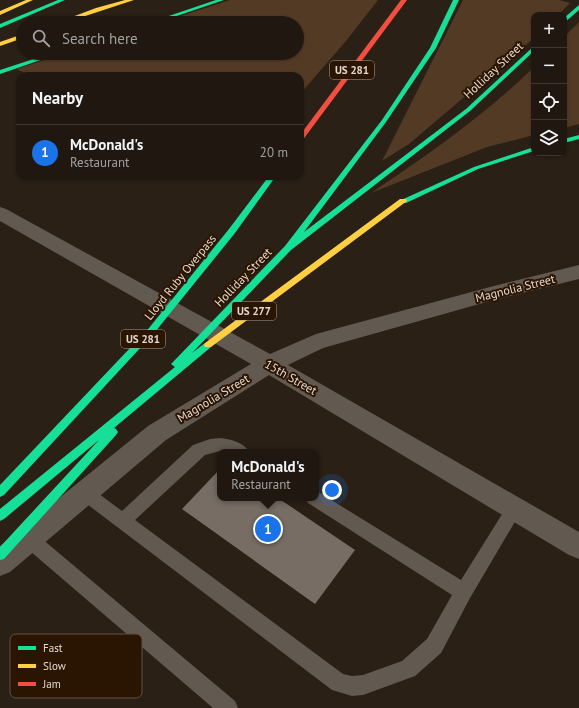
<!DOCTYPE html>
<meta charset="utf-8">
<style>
body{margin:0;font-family:"PT Sans",sans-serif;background:#2d251e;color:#f1f3f6}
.controls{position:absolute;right:12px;top:12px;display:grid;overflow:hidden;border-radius:8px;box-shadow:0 1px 3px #0004}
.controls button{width:36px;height:36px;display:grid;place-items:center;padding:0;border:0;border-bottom:1px solid #3d3730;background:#201810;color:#f1f3f6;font:20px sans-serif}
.you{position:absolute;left:332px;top:490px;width:14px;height:14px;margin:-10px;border:3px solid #fff;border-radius:50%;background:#1a73e8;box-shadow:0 0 0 6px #1a73e833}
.badge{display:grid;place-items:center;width:26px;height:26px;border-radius:50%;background:#1a73e8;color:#fff;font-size:13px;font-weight:700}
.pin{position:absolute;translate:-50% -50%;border:2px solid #fff;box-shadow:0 1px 4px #0006}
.popup{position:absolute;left:217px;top:449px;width:102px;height:52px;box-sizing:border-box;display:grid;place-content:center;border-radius:8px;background:#201810;filter:drop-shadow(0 1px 3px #0005);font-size:13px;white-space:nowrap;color:#a2a09f}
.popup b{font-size:15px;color:#f1f3f6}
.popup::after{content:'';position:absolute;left:50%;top:100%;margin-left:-8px;border:8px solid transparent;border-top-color:#201810}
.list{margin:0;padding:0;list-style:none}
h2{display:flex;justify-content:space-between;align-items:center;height:52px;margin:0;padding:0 16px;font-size:17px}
h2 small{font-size:13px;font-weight:400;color:#a2a09f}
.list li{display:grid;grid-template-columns:26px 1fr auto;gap:12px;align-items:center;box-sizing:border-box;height:56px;padding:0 16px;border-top:1px solid #3d3730}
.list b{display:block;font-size:15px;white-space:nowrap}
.list p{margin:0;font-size:13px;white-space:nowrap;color:#a2a09f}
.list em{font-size:13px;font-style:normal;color:#a2a09f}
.icon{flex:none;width:22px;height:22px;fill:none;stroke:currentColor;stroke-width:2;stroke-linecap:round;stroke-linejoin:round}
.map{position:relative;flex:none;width:579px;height:708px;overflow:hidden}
.search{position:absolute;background:#201810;box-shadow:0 1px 3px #0004;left:16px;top:16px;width:288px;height:44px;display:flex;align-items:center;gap:10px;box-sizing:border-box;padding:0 14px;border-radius:22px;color:#a2a09f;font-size:15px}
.panel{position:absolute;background:#201810;box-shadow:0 1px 3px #0004;left:16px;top:72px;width:288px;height:108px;border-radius:12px}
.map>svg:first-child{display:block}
</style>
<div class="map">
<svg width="579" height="708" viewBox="0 0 579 708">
<rect width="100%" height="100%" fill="#2b2015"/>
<!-- green -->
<path fill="#533a24" d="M230 0H378L346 41 300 94V76H32L16 69 67 53H297V23H159Z
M463 0H559L570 3 558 15H534V38L409 144 382 161Z
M579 22V124L564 128V37Z
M534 67V135L487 147 371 193C428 155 485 115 534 67Z"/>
<!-- building -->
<path fill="#776d64" d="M220 469V498H278L355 550 315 604 182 509Z"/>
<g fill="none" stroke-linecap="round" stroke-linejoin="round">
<!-- lane -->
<path fill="#625951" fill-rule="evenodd" d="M220 438C230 439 244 442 249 452L220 451 205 455 135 520 343 674 352 676 363 675 402 661 427 639 452 595 308 503 306 498H316V491L320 493 461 580 509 503 515 501 521 503 523 508 470 598 441 653 415 676 363 695 352 696 332 690 79 498 77 493 79 488 85 486 91 488 122 511 193 445 210 439Z
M29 531 35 533 235 701 238 708H213L23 545 20 539 23 533Z"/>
<!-- street -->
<path fill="#625951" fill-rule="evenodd" d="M0 207 6 209 270 354 316 334 490 287 579 265V279L490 301 323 348 288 365 579 532V559L569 555 269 375 166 440 10 572 0 576V546L148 426 251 364 0 221Z"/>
<!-- fast -->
<path fill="#16e098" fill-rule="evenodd" d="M58 0H65L0 28V24Z
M216 0H224L156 23H148Z
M453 0H459L436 48 386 122 304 232 466 109 534 46V51L470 111 291 250 192 353 205 343H211L212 345 211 347 114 428 116 429 118 432 116 435 4 559 0 560V547L99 440 4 519 0 521V509L175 367 171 364 173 362 285 246 382 120 430 48Z
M579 5V10L564 23V18Z
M52 53H61L0 74V70Z
M579 135V139L564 143V139Z
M534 147V151L478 169 406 203H400L399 201 474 167Z
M269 176H276L235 233 155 332 4 495 0 497V485L149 328 229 229Z"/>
<!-- slow -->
<path fill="#ffcf43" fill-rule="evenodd" d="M26 0H33L0 15V11Z
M125 0H134L64 23H56L96 8Z
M23 34V38L0 46V42Z
M400 199H406L407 201 211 347H205L204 345 205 343Z"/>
<!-- jam -->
<path fill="#f24e42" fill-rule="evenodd" d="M401 0H407L302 141 300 142V135Z"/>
</g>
<g text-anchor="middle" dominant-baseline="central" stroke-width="4" stroke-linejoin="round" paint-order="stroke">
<!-- shield labels -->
<g fill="#2a1503" stroke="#ae9e90" stroke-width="1">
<rect x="330" y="61" width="44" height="18" rx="3"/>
<rect x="232" y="302" width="44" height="18" rx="3"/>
<rect x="121" y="330" width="44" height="18" rx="3"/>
</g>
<g font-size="11" font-weight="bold" fill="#e7d8cd">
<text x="352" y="70">US 281</text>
<text x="254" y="311">US 277</text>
<text x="143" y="339">US 281</text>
</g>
<!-- street labels -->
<g font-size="12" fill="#e7d8cd" stroke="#2a1503">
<text transform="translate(493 70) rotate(-43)">Holliday Street</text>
<text transform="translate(180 277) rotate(-51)">Lloyd Ruby Overpass</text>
<text transform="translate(243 277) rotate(-46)">Holliday Street</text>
<text transform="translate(515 288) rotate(-14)">Magnolia Street</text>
<text transform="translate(291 377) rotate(30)">15th Street</text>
<text transform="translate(213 398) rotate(-31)">Magnolia Street</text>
</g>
</g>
<!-- legend -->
<rect x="10" y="634" width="132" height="64" rx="6" fill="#2a1503" stroke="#635040" stroke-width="1"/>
<rect x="18" y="646" width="18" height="4" fill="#16e098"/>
<rect x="18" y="664" width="18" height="4" fill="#ffcf43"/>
<rect x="18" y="682" width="18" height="4" fill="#f24e42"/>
<g font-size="11" fill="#e7d8cd">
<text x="43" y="652">Fast</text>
<text x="43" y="670">Slow</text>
<text x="43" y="688">Jam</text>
</g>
</svg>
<div class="controls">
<button>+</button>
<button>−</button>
<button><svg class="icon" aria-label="locate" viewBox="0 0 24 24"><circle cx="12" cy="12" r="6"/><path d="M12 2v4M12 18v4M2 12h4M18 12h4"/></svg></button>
<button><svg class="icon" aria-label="layers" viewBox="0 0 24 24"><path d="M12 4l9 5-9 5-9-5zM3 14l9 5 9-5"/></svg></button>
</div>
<div class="you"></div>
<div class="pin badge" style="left:268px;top:529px">1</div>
<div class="popup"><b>McDonald's</b>Restaurant</div>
<div class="search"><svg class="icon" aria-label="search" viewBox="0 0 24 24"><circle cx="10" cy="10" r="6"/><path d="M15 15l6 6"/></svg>Search here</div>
<section class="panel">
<h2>Nearby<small></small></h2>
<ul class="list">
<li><span class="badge">1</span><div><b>McDonald's</b><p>Restaurant</p></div><em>20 m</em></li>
</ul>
</section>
</div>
